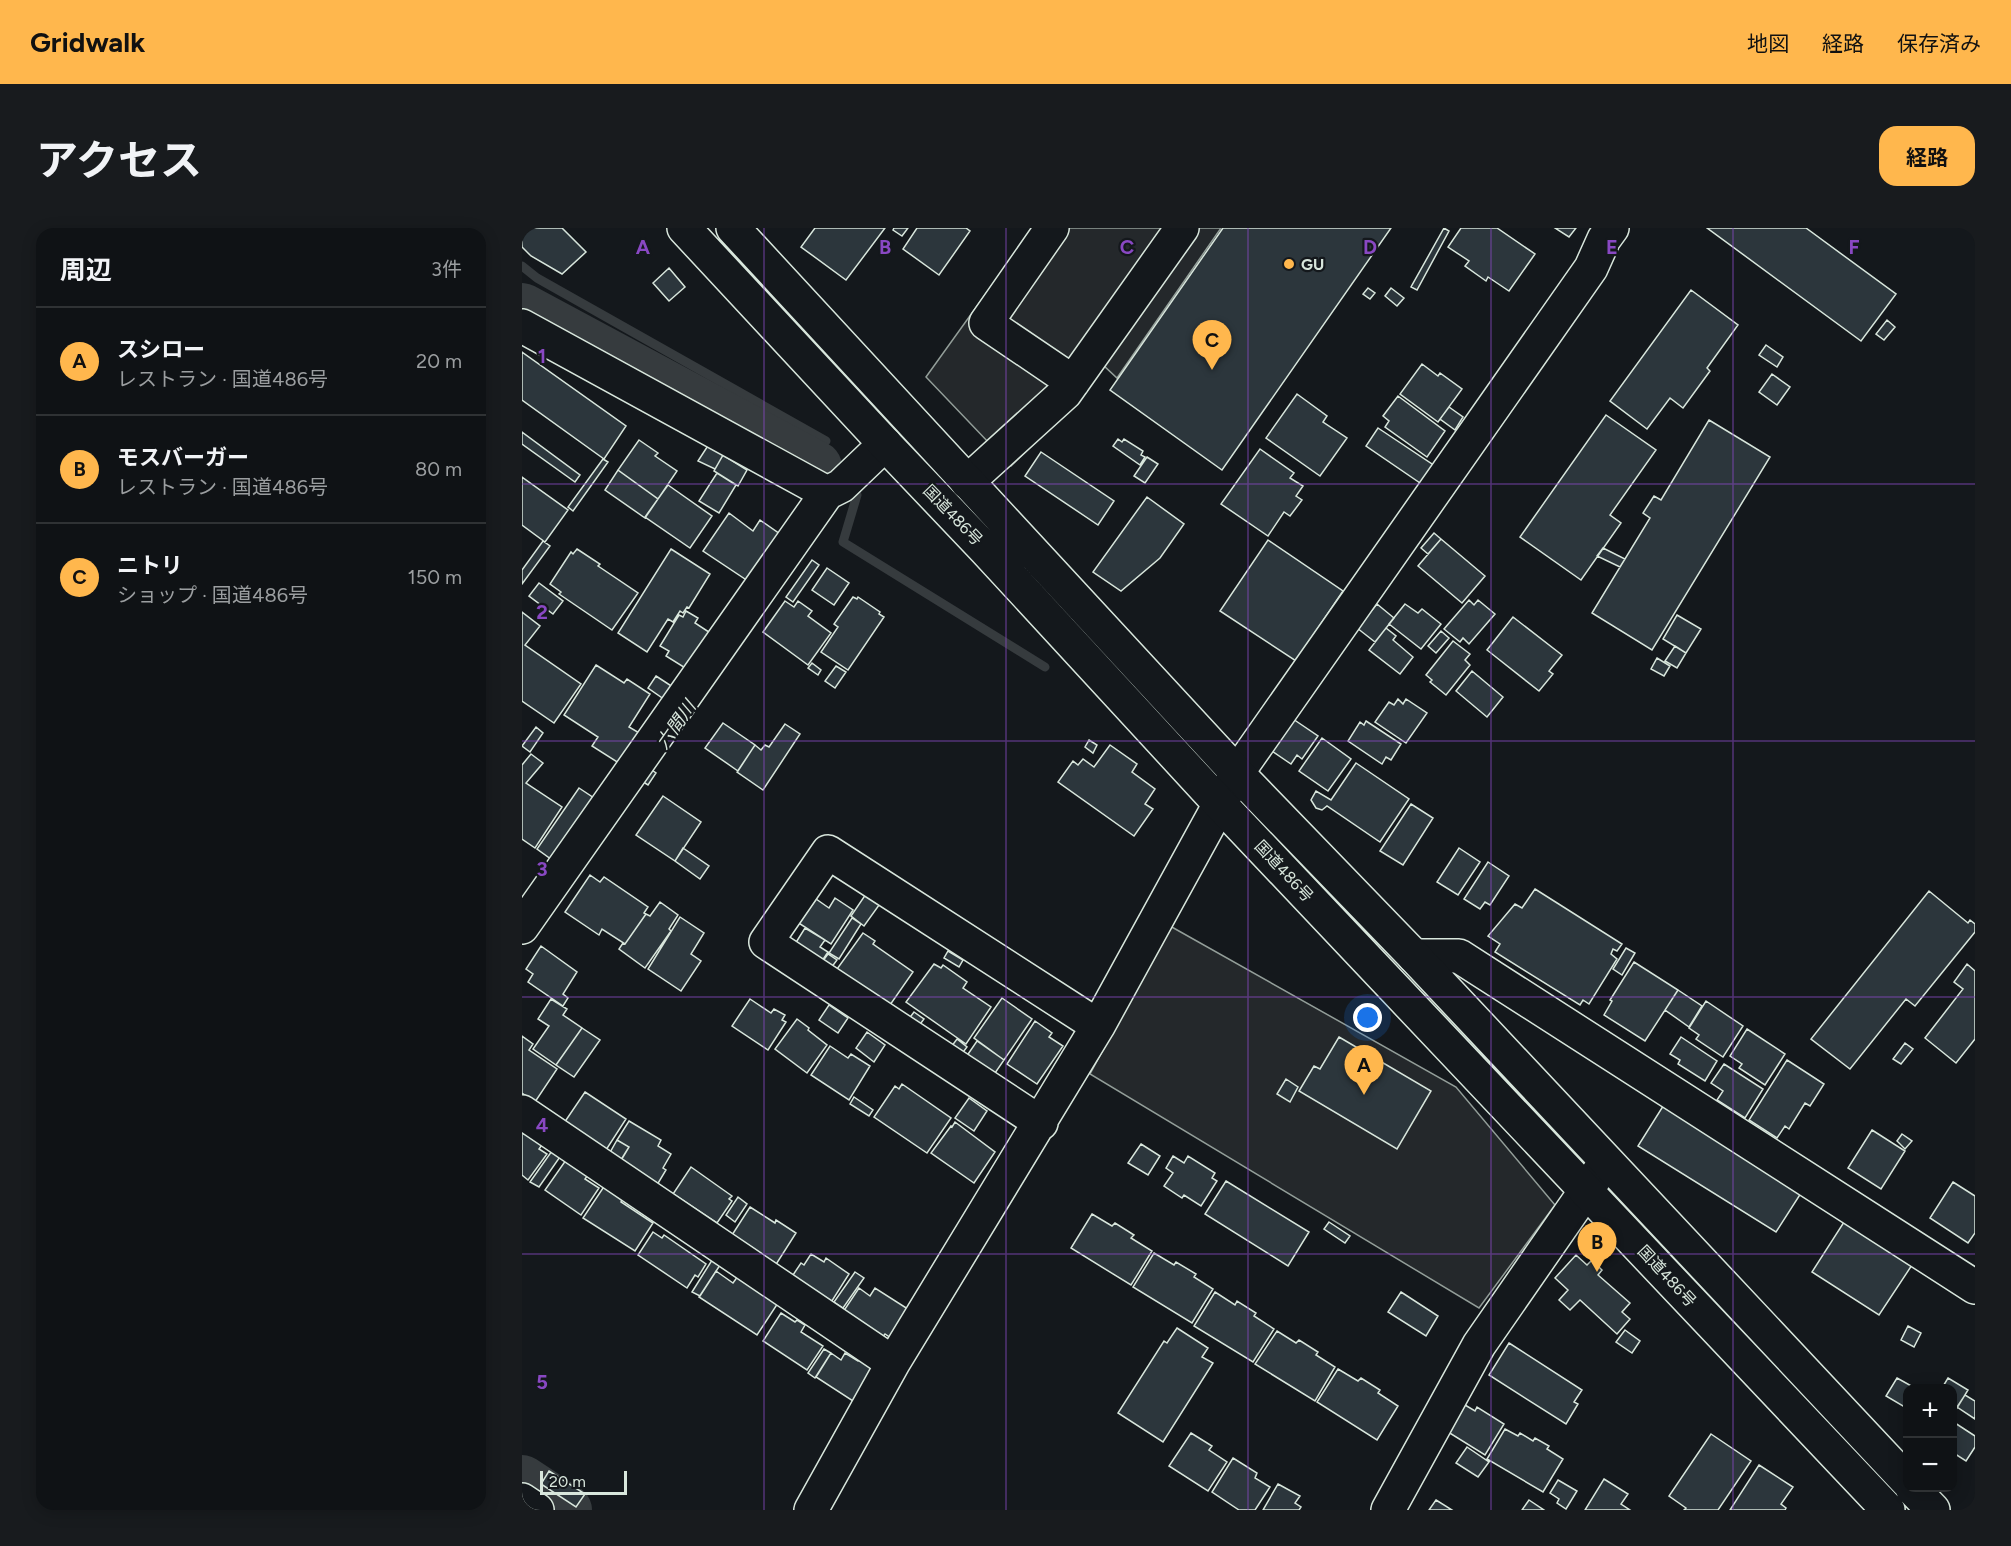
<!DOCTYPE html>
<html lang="ja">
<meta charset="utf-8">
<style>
body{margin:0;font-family:Figtree,"Noto Sans JP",sans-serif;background:#181b1e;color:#f1f3f6}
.controls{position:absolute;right:18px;bottom:18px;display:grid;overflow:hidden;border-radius:12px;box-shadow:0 3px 15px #0003}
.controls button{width:54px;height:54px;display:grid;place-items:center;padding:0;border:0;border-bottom:2px solid #2f3234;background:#0f1215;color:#f1f3f6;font:30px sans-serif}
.scale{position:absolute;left:18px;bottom:15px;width:87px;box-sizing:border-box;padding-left:6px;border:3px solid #d8e6dc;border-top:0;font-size:16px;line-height:21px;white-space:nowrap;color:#d8e6dc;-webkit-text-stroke:4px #14181c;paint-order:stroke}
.you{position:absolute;left:846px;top:790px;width:21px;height:21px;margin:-15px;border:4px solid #fff;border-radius:50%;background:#1a73e8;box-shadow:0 0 0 9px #1a73e833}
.badge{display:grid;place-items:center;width:39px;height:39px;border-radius:50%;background:#ffb74d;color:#111;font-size:20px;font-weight:700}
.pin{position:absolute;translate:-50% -50px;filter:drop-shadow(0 2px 3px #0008)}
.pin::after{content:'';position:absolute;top:32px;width:21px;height:18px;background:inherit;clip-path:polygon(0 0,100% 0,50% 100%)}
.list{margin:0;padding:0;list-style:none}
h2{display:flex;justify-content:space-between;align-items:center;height:78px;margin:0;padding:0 24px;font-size:26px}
h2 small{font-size:20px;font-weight:400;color:#9b9ea0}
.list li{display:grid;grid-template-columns:39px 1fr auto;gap:18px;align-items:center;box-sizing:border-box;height:108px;padding:0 24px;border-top:2px solid #2f3234}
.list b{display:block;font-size:22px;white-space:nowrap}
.list p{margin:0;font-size:20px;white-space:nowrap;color:#9b9ea0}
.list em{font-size:20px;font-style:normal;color:#9b9ea0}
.map{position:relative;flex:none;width:1453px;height:1282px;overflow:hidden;border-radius:18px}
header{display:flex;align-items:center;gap:36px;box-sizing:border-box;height:84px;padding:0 30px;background:#ffb74d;color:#111}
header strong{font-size:28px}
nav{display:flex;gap:33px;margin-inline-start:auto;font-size:21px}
.intro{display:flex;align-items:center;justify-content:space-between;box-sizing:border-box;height:144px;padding:0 36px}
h1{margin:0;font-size:42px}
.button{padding:15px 27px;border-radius:18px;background:#ffb74d;color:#111;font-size:21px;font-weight:700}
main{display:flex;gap:36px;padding:0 36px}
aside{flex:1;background:#0f1215;border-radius:18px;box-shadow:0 3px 15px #0003}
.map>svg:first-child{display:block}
</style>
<header>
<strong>Gridwalk</strong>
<nav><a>地図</a><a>経路</a><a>保存済み</a></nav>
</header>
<div class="intro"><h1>アクセス</h1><a class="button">経路</a></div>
<main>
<aside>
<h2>周辺<small>3件</small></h2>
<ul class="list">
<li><span class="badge">A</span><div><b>スシロー</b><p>レストラン · 国道486号</p></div><em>20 m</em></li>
<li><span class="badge">B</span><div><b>モスバーガー</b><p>レストラン · 国道486号</p></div><em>80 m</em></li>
<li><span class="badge">C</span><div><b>ニトリ</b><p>ショップ · 国道486号</p></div><em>150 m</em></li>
</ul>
</aside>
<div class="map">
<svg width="1453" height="1282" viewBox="0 0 1453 1282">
<rect width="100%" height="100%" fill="#14181c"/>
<!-- parking -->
<path fill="#24282b" stroke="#939e99" stroke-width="1.5" d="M511 0H699L595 150 582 138 560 169 489 238 404 149Z
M648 698 934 859 1033 977 957 1080 568 846Z"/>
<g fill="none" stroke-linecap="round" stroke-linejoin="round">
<!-- stream -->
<path stroke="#363b3e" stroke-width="9" d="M0 38 15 50 304 213
M335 267 321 314 523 439"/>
<!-- river -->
<path stroke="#363b3e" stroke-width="52" d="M0 81 294 239
M0 1253 44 1282"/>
</g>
<!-- building -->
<path fill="#2c363c" stroke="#d8e6dc" stroke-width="1.5" d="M0 0H40L64 24 40 46 9 28 0 19Z
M293 0H363L324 52 279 19Z
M372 0H386L380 8 371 2Z
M395 0H444L448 3 417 47 381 21Z
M701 0H869L700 242 588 162Z
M922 0 927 3 895 62 889 59Z
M939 0H975L1013 26 987 63 966 49 964 53 943 38 947 33 926 19Z
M1033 0H1054L1047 9Z
M1185 0H1284L1374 66 1339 113Z
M147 40 163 59 147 73 131 55Z
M846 60 853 65 848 71 841 66Z
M869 60 882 70 875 78 863 68Z
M1169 62 1216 97 1185 140 1188 143 1161 180 1148 170 1125 201 1088 173Z
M1365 92 1373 99 1362 112 1354 106Z
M1244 117 1261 129 1255 139 1237 127Z
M0 124 104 198 82 231 0 172Z
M900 136 916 148 918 145 940 161 916 194 878 166Z
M1250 146 1268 159 1255 177 1237 164Z
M775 166 805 188 801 194 825 210 798 248 744 210Z
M876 168 923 203 905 229 863 199 867 193 861 188Z
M927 179 941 189 933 202 918 191Z
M1084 187 1134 222 1088 287 1099 295 1059 352 998 309Z
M1187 192 1248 229 1130 422 1070 385 1128 290 1121 285 1132 268 1139 272Z
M856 200 913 238 901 257 844 218Z
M0 204 58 247 53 254 0 216Z
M596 211 600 214 602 211 621 223 619 227 623 229 618 237 591 218Z
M117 212 136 225 133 228 155 243 136 271 96 242Z
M189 213 201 227 193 241 176 233Z
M738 221 772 245 768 250 781 258 774 268 780 272 768 288 762 284 746 308 699 276Z
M519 224 592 273 576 297 503 248Z
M201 227 225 242 216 258 192 243Z
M625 229 636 236 623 255 612 248Z
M81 231 86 234 51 283 46 279Z
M96 242 136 271 123 290 83 262Z
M195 245 214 257 197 285 177 273Z
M0 249 46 282 23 314 0 297Z
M146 257 190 288 168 320 123 289Z
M625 269 662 296 638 330 599 363 571 344Z
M207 285 231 303 238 292 258 306 229 355 181 323Z
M912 305 919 311 906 326 899 320Z
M919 311 963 348 940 375 896 338Z
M746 312 821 363 774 433 698 383Z
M21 313 28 318 0 356V342Z
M1081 320 1103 331 1098 339 1075 328Z
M55 321 78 336 76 338 116 365 90 402 37 366 39 364 28 356 49 324 51 326Z
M149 321 188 346 167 380 165 379 161 385 158 383 151 394 146 391 125 424 96 405Z
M290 332 297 337 271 374 264 369Z
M305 340 327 355 312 377 290 362Z
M17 355 41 373 31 386 7 368Z
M331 369 335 371 336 369 358 384 357 386 362 389 326 442 299 424 316 399 312 396Z
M947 372 952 377 956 372 973 386 947 416 941 410 938 414 922 401Z
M263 373 272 379 276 373 290 383 286 388 309 405 286 437 241 404Z
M855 376 872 390 853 414 835 400Z
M883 376 896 385 900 381 919 396 899 421 867 396Z
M164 383 176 390 173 395 190 406 168 443 144 428 147 423 138 418 157 387 161 389Z
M0 384 18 398 3 417 59 456 32 495 0 473Z
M1155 387 1179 401 1164 425 1141 411Z
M991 389 1040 427 1027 443 1031 446 1017 463 965 422Z
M864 400 874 408 871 412 891 429 878 446 847 422Z
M919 403 927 410 914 425 906 418Z
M931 413 948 426 943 432 948 437 924 467 908 454 910 452 904 447Z
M1153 418 1164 425 1155 440 1143 433Z
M1135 430 1148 438 1142 448 1129 441Z
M290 435 299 442 296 447 286 440Z
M74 437 102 455 105 451 128 466 107 499 119 506 100 537 70 518 76 509 42 487Z
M314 438 324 444 313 460 303 453Z
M950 443 981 469 965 489 934 463Z
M134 448 154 461 146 474 126 460Z
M876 471 881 476 884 471 905 485 884 515 853 494 867 474 872 477Z
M771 491 796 508 780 531 775 527 769 536 750 523Z
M844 493 879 516 869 532 864 529 860 536 826 513 838 494 842 497Z
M201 495 233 517 216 543 183 520Z
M263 496 278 506 241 562 215 544 233 517 239 522 243 517 247 519Z
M14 499 21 505 8 524 0 518Z
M800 510 829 531 806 563 777 543Z
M567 512 575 517 571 525 563 519Z
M588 517 615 536 610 544 633 561 623 576 631 581 612 608 536 554 551 533 556 537 561 531 572 539Z
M9 526 21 535 4 555 40 579 13 620 0 611V537Z
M834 535 887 571 858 614 805 578 800 582 794 580 789 572 794 563 809 572Z
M127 540 134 545 126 557 118 552Z
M57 560 75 572 33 634 15 621Z
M141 568 179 594 153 633 114 607Z
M889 576 911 590 881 637 858 623Z
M161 620 187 638 178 651 153 633Z
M937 620 958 634 936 667 915 654Z
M966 634 987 648 968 677 963 674 958 681 942 671Z
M68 647 78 654 82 649 126 679 122 685 124 686 103 716 80 701 77 707 43 684Z
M1013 661 1100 716 1095 723 1091 721 1089 726 1095 731 1067 776 1061 772 1058 777 973 724 978 716 966 708 993 676 1000 680Z
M346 663 360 673 342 698 329 688Z
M1407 663 1446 695 1448 692 1453 696V704L1393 778 1384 771 1328 841 1289 811Z
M313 670 331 682 309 716 272 692 279 682 284 685 294 671 307 680Z
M138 674 156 687 147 701 149 703 123 740 97 721 101 715 103 716 124 686 128 688Z
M158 689 182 705 169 726 179 733 159 763 126 741Z
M330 690 339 696 317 731 307 725Z
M283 700 303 712 298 719 306 724 300 733 273 716Z
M341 705 353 713 351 716 391 744 368 777 315 741Z
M19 718 55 744 41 766 46 770 41 778 6 754 11 746 4 741Z
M1104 720 1113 725 1100 747 1091 741Z
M426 723 441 732 437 739 422 730Z
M306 726 315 732 309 740 300 734Z
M1112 734 1156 762 1123 813 1082 787 1090 773 1088 772Z
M412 736 419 740 421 737 445 754 441 760 469 779 444 816 384 774Z
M1445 736 1453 743V811L1434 835 1403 810 1441 761 1432 754Z
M1156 762 1180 778 1167 799 1143 782Z
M480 770 510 791 482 832 452 810Z
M29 771 45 781 41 787 60 800 34 837 11 821 27 798 16 791Z
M228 771 249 785 252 781 263 787 260 792 264 794 246 822 210 798Z
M1184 773 1221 798 1201 829 1174 811 1177 807 1167 800Z
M307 777 326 790 316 805 297 792Z
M392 784 402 791 396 799 386 792Z
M275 791 287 800 286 802 305 817 285 845 253 821Z
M513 793 530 805 527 809 541 818 515 856 485 836Z
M60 800 78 812 52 849 34 837Z
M1225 801 1263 826 1243 857 1217 840 1220 836 1208 828Z
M345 804 363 817 352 834 334 820Z
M0 808 11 816 7 822 35 841 13 874 0 865Z
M817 809 909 863 875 921 777 863 792 838 798 841Z
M1159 809 1195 833 1183 853 1156 836 1158 832 1148 826Z
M435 811 445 819 439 827 429 819Z
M455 813 482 832 471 848 444 829Z
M1383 815 1391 821 1379 836 1371 831Z
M308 818 326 830 329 826 348 838 327 872 289 847Z
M1265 832 1302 856 1288 878 1283 875 1267 901 1263 898 1255 910 1227 892Z
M1202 836 1241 861 1223 890 1195 872 1201 863 1189 855Z
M764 851 776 859 768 874 755 866Z
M380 856 429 890 405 925 352 889 373 858 377 861Z
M63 864 104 891 84 922 42 895Z
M332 869 351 882 347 888 328 876Z
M447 870 465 883 452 903 433 890Z
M1143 875 1281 962 1254 1004 1116 918Z
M107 893 139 912 136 918 149 926 141 940 144 942 135 957 98 934 107 919 95 912Z
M433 894 473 924 452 955 409 925 429 898 430 899Z
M5 902 22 914 17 921 25 926 6 952 0 947V904L2 906Z
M1350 902 1383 923 1359 961 1326 940Z
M1380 906 1390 913 1383 921 1375 913Z
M95 912 107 919 97 935 86 928Z
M619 916 638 928 626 947 606 935Z
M32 920 40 926 17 959 8 954Z
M651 928 662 935 666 928 693 945 690 950 695 953 679 978 662 967 660 970 642 958 651 945 644 940Z
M44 932 66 947 63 951 77 960 59 987 23 962Z
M169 939 210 968 207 971 210 973 195 995 151 966Z
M704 953 787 1004 766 1038 683 986Z
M1431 954 1453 968V1005L1446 1015 1408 990Z
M83 957 101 969 99 974 131 995 113 1023 61 990Z
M216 969 225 976 213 994 204 987Z
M228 979 253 995 254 992 274 1005 253 1038 229 1023 231 1020 210 1007Z
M570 986 590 998 593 995 612 1007 609 1010 630 1023 609 1057 549 1020Z
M807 994 828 1008 823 1015 802 1001Z
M1322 994 1390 1037 1357 1087 1290 1044Z
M131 1004 140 1010 142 1007 184 1036 176 1049 173 1047 165 1060 116 1027Z
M632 1025 652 1037 654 1034 674 1046 672 1049 691 1061 670 1095 611 1059Z
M289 1026 302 1034 304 1030 327 1046 308 1076 269 1050 279 1035 282 1037Z
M1054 1027 1065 1037 1070 1032 1080 1042 1076 1047 1108 1075 1100 1084 1108 1091 1095 1106 1058 1072 1048 1082 1037 1072 1046 1062 1033 1050Z
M192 1029 200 1034 178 1068 170 1064Z
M194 1043 211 1055 216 1048 256 1075 235 1107 177 1069Z
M333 1044 342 1050 321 1080 312 1074Z
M337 1060 348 1068 353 1060 389 1083 369 1110 363 1106 360 1110 321 1084Z
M693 1064 713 1077 715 1073 734 1085 732 1088 752 1101 731 1134 672 1098Z
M879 1064 916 1088 904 1108 866 1084Z
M259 1085 273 1094 275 1092 283 1097 279 1104 301 1118 285 1142 241 1113Z
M1386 1098 1399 1105 1392 1119 1379 1112Z
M655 1100 686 1120 680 1129 691 1135 641 1214 596 1185 642 1113 645 1115Z
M1103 1102 1118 1113 1110 1125 1094 1114Z
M755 1103 774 1115 777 1112 796 1124 794 1127 813 1139 793 1173 733 1136Z
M987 1115 1060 1162 1052 1174 1056 1176 1044 1196 967 1147Z
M302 1121 309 1125 293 1150 286 1145Z
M309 1125 319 1132 323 1125 336 1133 338 1130 349 1137 351 1147 334 1175 294 1149Z
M816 1141 836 1153 839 1150 858 1162 856 1165 876 1178 855 1212 795 1174Z
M1375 1150 1393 1160H1386V1181L1364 1168Z
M1426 1150 1446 1162 1432 1185 1430 1160H1420Z
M1443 1167 1453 1173V1191L1435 1179Z
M943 1177 953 1183 955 1179 982 1196 963 1227 926 1204Z
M1433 1195 1453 1208V1219L1444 1233 1430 1224V1199Z
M983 1201 996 1208 998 1205 1011 1213 1013 1210 1027 1218 1025 1221 1041 1231 1021 1264 965 1231Z
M669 1205 690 1218 687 1222 705 1234 686 1263 647 1238Z
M1189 1206 1229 1233 1196 1282H1162L1164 1280 1147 1268Z
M945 1219 967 1234 956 1249 934 1235Z
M711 1230 735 1245 733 1250 748 1259 733 1282H717L690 1264Z
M1237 1237 1271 1259 1259 1276 1264 1280 1263 1282H1208Z
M27 1243 63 1266 54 1279 19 1256Z
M1082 1251 1106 1266 1099 1276 1108 1282H1063Z
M1036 1252 1055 1263 1044 1281 1035 1275 1037 1271 1028 1265Z
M756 1256 778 1268 773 1275 779 1279 777 1282H741Z
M914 1272 930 1282H907Z
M1007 1272 1022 1282H1000Z"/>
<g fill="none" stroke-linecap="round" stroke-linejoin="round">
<defs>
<path id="minor" d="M530 0 464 95 551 154
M0 98 305 265 319 258 363 216
M445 254 543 165 660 0
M0 699 305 265
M892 728H937L1453 1059
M0 884 371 1135
M519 895 244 714 306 624 576 798
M0 1272 15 1282
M289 1282 371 1135 576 798 715 545 1069 40 1082 11 1090 0
M866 1282 957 1117 1079 941"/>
<path id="highway" d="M162 0 363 216 463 321 698 576 1366 1282
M211 0 715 545 892 728 1386 1254
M1390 1260 1411 1282"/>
</defs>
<!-- minor casing -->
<use href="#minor" stroke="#d8e6dc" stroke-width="36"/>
<!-- highway casing -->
<use href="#highway" stroke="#d8e6dc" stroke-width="36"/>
<!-- minor -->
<use href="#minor" stroke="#14181c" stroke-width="33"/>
<!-- highway -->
<use href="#highway" stroke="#14181c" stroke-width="33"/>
</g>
<!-- grid -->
<path fill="none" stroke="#8948c3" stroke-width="1.5" stroke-opacity="0.55" d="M242 0V1282M484 0V1282M726 0V1282M969 0V1282M1211 0V1282M0 256H1453M0 513H1453M0 769H1453M0 1026H1453"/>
<!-- markers -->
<circle fill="#ffb74d" stroke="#14181c" stroke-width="2" cx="767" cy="36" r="6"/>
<g text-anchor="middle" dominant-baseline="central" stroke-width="4.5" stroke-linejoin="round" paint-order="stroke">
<!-- poi labels -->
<g font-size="16" font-weight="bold" fill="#d8e6dc" stroke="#14181c" text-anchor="start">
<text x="779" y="36">GU</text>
</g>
<!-- street labels -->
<g font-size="16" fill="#d8e6dc" stroke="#14181c">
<text transform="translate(431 287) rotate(46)">国道486号</text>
<text transform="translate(762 643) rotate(47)">国道486号</text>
<text transform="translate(1145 1048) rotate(47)">国道486号</text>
</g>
<!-- water labels -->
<g font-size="18" font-style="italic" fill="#d8e6dc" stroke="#14181c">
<text transform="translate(154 497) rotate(-55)">六間川</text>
</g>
</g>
<g font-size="20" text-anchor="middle" font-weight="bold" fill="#8948c3" stroke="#14181c" stroke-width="4.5" stroke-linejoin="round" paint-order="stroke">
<text x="121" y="26">A</text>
<text x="363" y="26">B</text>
<text x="605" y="26">C</text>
<text x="848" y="26">D</text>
<text x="1090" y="26">E</text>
<text x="1332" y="26">F</text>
<text x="20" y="135">1</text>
<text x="20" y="391">2</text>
<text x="20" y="648">3</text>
<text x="20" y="904">4</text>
<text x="20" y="1161">5</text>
</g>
</svg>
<div class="controls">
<button>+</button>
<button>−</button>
</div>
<div class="scale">20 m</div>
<div class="you"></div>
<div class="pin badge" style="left:842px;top:867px">A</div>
<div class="pin badge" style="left:1075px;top:1044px">B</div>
<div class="pin badge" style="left:690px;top:142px">C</div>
</div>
</main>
